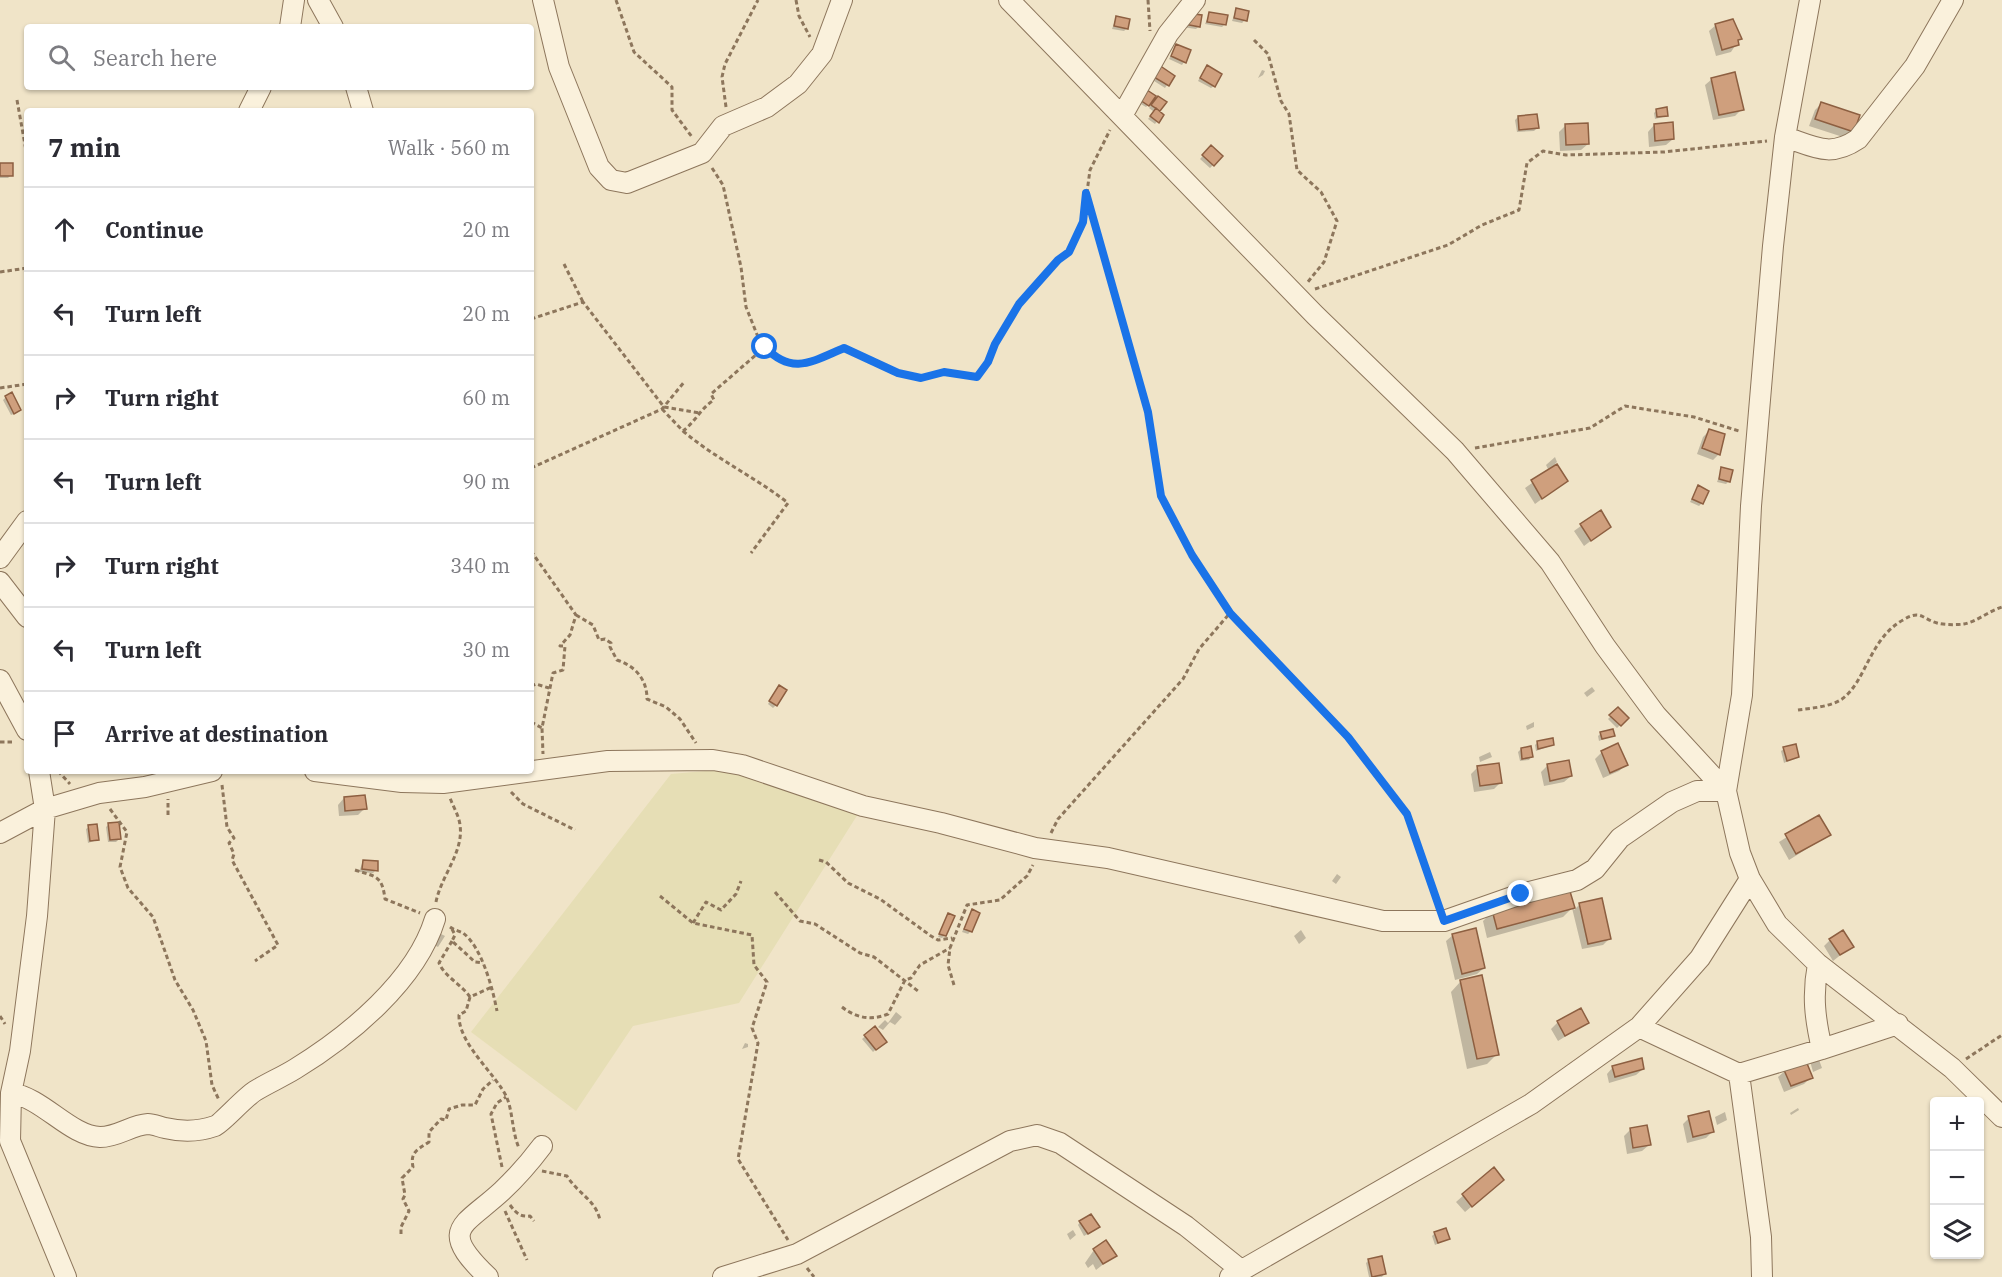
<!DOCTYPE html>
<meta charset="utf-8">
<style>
body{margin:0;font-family:"IBM Plex Serif",serif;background:#f7f7f7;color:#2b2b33}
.controls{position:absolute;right:18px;bottom:18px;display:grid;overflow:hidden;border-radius:6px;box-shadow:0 2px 4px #0004}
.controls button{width:54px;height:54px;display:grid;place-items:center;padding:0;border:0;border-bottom:2px solid #e1e1e2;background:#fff;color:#2b2b33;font:30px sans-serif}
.stop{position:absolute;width:18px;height:18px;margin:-14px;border:4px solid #1a73e8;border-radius:50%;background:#fff}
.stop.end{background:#1a73e8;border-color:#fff;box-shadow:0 2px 6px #0008}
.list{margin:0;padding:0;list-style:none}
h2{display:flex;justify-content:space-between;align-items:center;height:78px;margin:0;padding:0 24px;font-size:26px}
h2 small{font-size:20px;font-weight:400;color:#7c7c81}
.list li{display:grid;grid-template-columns:39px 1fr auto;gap:18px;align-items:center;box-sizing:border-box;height:84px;padding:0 24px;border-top:2px solid #e1e1e2}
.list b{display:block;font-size:22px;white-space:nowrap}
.list em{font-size:20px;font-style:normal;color:#7c7c81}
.icon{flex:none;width:33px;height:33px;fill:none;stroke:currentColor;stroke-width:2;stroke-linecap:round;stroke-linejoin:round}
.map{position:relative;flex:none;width:2002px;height:1277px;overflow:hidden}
.search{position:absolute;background:#fff;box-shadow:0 2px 4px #0004;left:24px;top:24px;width:510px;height:66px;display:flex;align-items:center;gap:15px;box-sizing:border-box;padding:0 21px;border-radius:6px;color:#7c7c81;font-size:22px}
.panel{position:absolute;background:#fff;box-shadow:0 2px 4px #0004;left:24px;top:108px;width:510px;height:666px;border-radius:6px}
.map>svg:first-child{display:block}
</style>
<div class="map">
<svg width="2002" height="1277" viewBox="0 0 2002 1277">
<rect width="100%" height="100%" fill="#f0e4c8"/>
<!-- farmland -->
<path fill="#e6deb5" d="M728 769 863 806 739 1003 633 1026 576 1111 471 1032 671 774Z"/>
<!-- shadow -->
<path fill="#0003" d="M1236 10 1245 20 1242 23 1232 21Z
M1210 13 1225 24 1222 27 1205 24Z
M1184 17 1199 26 1196 29 1182 27Z
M1116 18 1127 28 1124 31 1112 29Z
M1716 25 1740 38 1731 52 1716 56 1709 31Z
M1176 46 1184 62 1182 65 1169 59Z
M1156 69 1167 85 1165 88 1151 79Z
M1204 70 1214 86 1211 88 1198 81Z
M1262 70 1265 71 1263 75 1258 78Z
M1712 79 1742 109 1735 116 1713 120 1705 85Z
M1144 94 1149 104 1146 107 1139 103Z
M1155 100 1165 102 1158 112 1162 115 1155 124 1148 119 1154 112 1149 108Z
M1821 104 1853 132 1846 138 1809 126 1815 110Z
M1657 110 1667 116 1655 119 1654 113Z
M1518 117 1537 128 1534 131 1517 132 1515 120Z
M1654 125 1673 139 1666 145 1649 147 1648 132Z
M1565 126 1588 144 1581 150 1560 151 1559 132Z
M1211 147 1221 157 1210 168 1200 159Z
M0 165 11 175 8 178H0Z
M6 397 16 413 11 415 3 400Z
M1710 430 1719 454 1713 460 1697 454 1703 437Z
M1555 457 1557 462 1555 464 1566 481 1535 504 1525 488 1549 471 1546 465Z
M1722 469 1729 481 1726 484 1717 482Z
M1698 487 1702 503 1699 506 1690 502Z
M1600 512 1609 527 1584 546 1574 531Z
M1592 687 1595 691 1587 697 1584 693Z
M777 690 776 705 773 708 768 704Z
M1618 709 1627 718 1617 728 1608 719Z
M1534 722V727L1527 730 1526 726Z
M1601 733 1614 735 1599 741 1598 736Z
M1537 743 1553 745 1536 751 1535 745Z
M1521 749 1531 757 1529 760 1520 761 1518 752Z
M1784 749 1798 756 1784 763 1781 751Z
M1490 752 1492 757 1480 762 1479 757Z
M1602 752 1626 765 1619 771 1603 778 1595 759Z
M1548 765 1571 776 1564 782 1544 786 1541 772Z
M1478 767 1501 782 1494 789 1474 792 1471 774Z
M344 798 365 808 358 815 339 816 338 805Z
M1819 817 1829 835 1789 860 1779 842Z
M109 824 119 839 116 842H108L106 827Z
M89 827 97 840 88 843 86 829Z
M363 861 376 870 373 873 359 872Z
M1337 874 1341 877 1336 884 1332 881Z
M1568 890 1574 910 1580 904 1610 938 1603 945 1582 949 1572 908 1563 917 1487 938 1483 921 1493 911Z
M972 911 971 931 968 934 962 932Z
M949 915 945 935 942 938 938 937Z
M1301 930 1306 938 1299 944 1294 936Z
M441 934 445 936 438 947 434 945Z
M1453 935 1484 968 1477 974 1455 980 1446 941Z
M1830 940 1852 946 1833 961 1824 946Z
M1461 981 1497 1054 1487 1064 1467 1069 1451 992Z
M896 1012 902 1017 895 1025 890 1022 883 1030 878 1027 885 1020 888 1023Z
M1558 1022 1587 1023 1558 1041 1551 1029Z
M875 1028 882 1044 873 1052 862 1039Z
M745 1043 748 1044V1047L742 1049Z
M1818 1057 1822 1068 1813 1072 1810 1061Z
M1613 1067 1643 1069 1636 1075 1609 1083 1607 1074Z
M1785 1071 1811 1077 1804 1084 1784 1092 1778 1077Z
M1798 1108 1799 1110 1791 1115 1790 1113Z
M1725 1112 1727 1120 1717 1125 1715 1117Z
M1689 1118 1712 1132 1706 1138 1687 1143 1683 1124Z
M1630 1130 1649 1145 1642 1151 1627 1154 1624 1136Z
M1493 1169 1496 1186 1465 1212 1456 1202Z
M1080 1222 1095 1230 1084 1236 1078 1225Z
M1073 1230 1076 1235 1070 1240 1067 1234Z
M1435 1233 1448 1239 1435 1245 1432 1236Z
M1094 1250 1115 1255 1096 1270 1093 1264 1088 1268 1085 1263Z
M1369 1260 1384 1274 1382 1277H1369L1366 1263Z"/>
<!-- building -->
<path fill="#cf9f7d" stroke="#8d5f41" stroke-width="1.5" d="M1236 8 1249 11 1247 21 1234 18Z
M1209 12 1228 15 1226 25 1207 22Z
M1186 13 1202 15 1200 27 1184 24Z
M1116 16 1130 19 1128 29 1114 26Z
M1733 19 1742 39 1738 40 1739 45 1722 50 1715 24Z
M1176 44 1191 50 1186 63 1171 56Z
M1159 65 1175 76 1169 86 1152 76Z
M1207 65 1222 74 1215 87 1200 78Z
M1735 72 1744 110 1719 115 1711 78Z
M1147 90 1156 96 1149 106 1140 100Z
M1158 96 1167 102 1160 111 1151 105Z
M1821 102 1860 115 1854 132 1815 119Z
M1667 107 1668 116 1657 117 1656 109Z
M1156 108 1164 115 1159 123 1150 116Z
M1537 114 1539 128 1519 130 1518 116Z
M1673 122 1674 139 1655 141 1654 124Z
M1588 123 1589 144 1566 145 1565 124Z
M1211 145 1223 156 1214 166 1202 155Z
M0 163H13V176H0Z
M12 392 21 410 14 414 5 396Z
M1709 429 1725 434 1720 455 1702 448Z
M1557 464 1568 481 1542 499 1531 480Z
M1721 467 1733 470 1730 482 1719 479Z
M1698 485 1709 491 1703 504 1692 499Z
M1601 510 1611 527 1591 541 1580 524Z
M779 685 787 690 777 706 769 701Z
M1618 707 1629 718 1621 726 1609 715Z
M1613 729 1615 736 1602 739 1600 732Z
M1553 738 1554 745 1538 749 1537 741Z
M1618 743 1628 765 1610 773 1601 751Z
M1796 744 1799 757 1787 761 1783 747Z
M1531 746 1533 757 1522 759 1521 748Z
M1569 760 1572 776 1550 781 1547 764Z
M1499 763 1502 783 1480 786 1477 766Z
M365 795 367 809 345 811 344 797Z
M1819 815 1831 835 1796 854 1785 834Z
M119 822 121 839 110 840 108 823Z
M97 824 99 840 90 841 88 825Z
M363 860 378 861V871L362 869Z
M1569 888 1575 908 1497 929 1492 910Z
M1602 898 1611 939 1588 944 1579 903Z
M972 909 980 913 972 932 964 929Z
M948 913 955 916 946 936 939 934Z
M1476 928 1485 968 1462 974 1452 934Z
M1843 930 1854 947 1840 955 1829 939Z
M1482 975 1499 1055 1477 1059 1460 980Z
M1581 1008 1589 1023 1565 1036 1557 1021Z
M875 1026 887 1042 876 1050 864 1035Z
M1642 1058 1644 1069 1615 1077 1612 1066Z
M1806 1061 1813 1078 1791 1086 1784 1070Z
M1709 1111 1714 1132 1693 1137 1688 1116Z
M1647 1125 1651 1145 1633 1148 1630 1128Z
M1494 1167 1504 1180 1472 1207 1462 1194Z
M1091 1214 1100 1227 1088 1234 1079 1221Z
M1446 1228 1450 1239 1438 1243 1434 1232Z
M1106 1240 1117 1256 1103 1264 1093 1249Z
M1382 1256 1386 1274 1372 1277 1368 1259Z"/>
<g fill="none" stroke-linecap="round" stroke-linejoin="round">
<defs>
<path id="minor" d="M318 0 333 27
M543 0 559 67 599 167 611 180 627 183 702 153 723 126 767 107 798 84 822 54 842 0
M1009 0 1315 315 1455 451 1550 562 1605 646 1656 715 1726 791
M290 27 294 0
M356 87 363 111
M249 111 261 87
M1123 114 1168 34 1195 0
M1785 137C1815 147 1830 158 1858 139L1915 66 1953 0
M0 558 27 521
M0 582 27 617
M0 680 27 730
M315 771 402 782 443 783 608 761 713 760 742 765 863 806 941 823 1035 848 1108 858 1383 921H1444L1521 894 1577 880 1595 869 1620 838 1672 802 1697 791H1726
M0 833 45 809 39 771
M1750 879 1777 924 1818 964 1952 1068 2002 1117
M1818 964C1812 995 1815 1019 1822 1049L1898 1024
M1639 1027 1739 1074 1822 1049
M1739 1074 1761 1237 1762 1277
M11 1093C43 1098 70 1136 100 1137 118 1137 131 1125 148 1124 153 1124 160 1127 165 1128 182 1132 198 1132 215 1126 221 1124 244 1098 255 1091 268 1083 282 1077 295 1069 349 1036 416 981 435 919
M66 1277 10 1141 11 1093 20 1051 37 916 45 809 99 793 145 787 212 771
M488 1277C437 1228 463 1227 502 1191 517 1177 530 1162 542 1146
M723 1277 797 1254 1010 1141 1037 1135 1060 1143 1186 1226 1241 1270
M1230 1277 1531 1104 1639 1027 1700 958 1750 879 1740 853 1726 791 1742 695 1751 506 1773 246 1785 137 1810 0"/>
</defs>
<!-- minor casing -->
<use href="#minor" stroke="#8d765c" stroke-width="22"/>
<!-- path -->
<path stroke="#8d765c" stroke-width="3" stroke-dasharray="4.5 3" stroke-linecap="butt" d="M616 0 634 52 672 87V110L692 137
M796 0 799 16 810 37
M1148 0 1150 31
M1254 40 1268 54 1281 101 1289 114 1297 170 1321 192 1337 221 1324 262 1307 283
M17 100 27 156
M726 107 722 77 725 64 758 0
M712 168 723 185 741 267 746 307 760 342 776 359 804 365 844 347 898 373 921 378 944 372 977 377 988 362 995 344 1019 304 1058 260 1069 252 1083 222 1090 170 1110 130
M1086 195 1148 412 1161 496 1192 555 1230 613 1348 737 1407 815 1438 903
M564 264 583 302
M0 272 27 268
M1315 289 1448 245 1482 225 1519 210 1527 163 1543 151 1566 155 1664 152 1767 141
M531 319 583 302 664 407 700 413
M0 388 27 384
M662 409 683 431C696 421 701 408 714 400L711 394 765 347
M683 431C716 459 755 477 788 503L751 553
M1475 448 1590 428 1625 406 1694 417 1739 431
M531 468 662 409 685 381
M531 551 576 615 570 635 560 646H565L563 670 553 673 542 728 543 754
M576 615 593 625 599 640 605 639 611 643 610 647 617 660C635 666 647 679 647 699L666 707 680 719 696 743
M531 686 536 684 549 688
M1798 710C1812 708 1830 707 1842 699 1866 682 1869 639 1903 620 1921 609 1922 619 1937 623 1944 625 1957 625 1964 624 1976 622 1989 611 2002 607
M531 722 542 728
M0 742H13
M58 771 70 784
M222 785 227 827 234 838 229 843 234 854 232 860 278 945 255 961
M511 792 523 804 575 830
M110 809 127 832 120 867 128 888 153 917 175 980 193 1010 206 1041 212 1085 219 1100
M168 815V799
M1051 833 1058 819 1183 679 1199 649 1230 613
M819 860 826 862 848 883 880 899 931 936 938 940 952 938
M355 870C376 877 382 875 385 899L420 913
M775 892 800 921 815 924 860 953 874 957 918 991
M660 896 693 923 752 935 754 965 767 982 752 1028 758 1043 738 1159 788 1240
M436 902C441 876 464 852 460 825 459 816 453 806 450 798
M693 923 706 902 721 910 736 894 741 881
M450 927C454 930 459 931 463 933 482 947 493 990 497 1011
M452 929 455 935 452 941 475 962 483 963
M452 941 439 963C445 977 461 984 470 997L492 987
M954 985 948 965 950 948 967 905 1000 900 1027 876 1033 865
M470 997 466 1011 459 1015C458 1044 497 1075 507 1098 513 1113 512 1132 519 1148
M842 1007C856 1018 871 1021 888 1014L905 980 911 978 920 965 950 948
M0 1016 5 1024
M1966 1059 2002 1035
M502 1167 491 1114 497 1103 506 1097
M542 1171 567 1176C578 1194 595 1199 600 1220
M510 1205C516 1213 520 1217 530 1216L534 1221
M505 1211 527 1260
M401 1234V1227L409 1211 403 1199 405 1195 402 1178 413 1167C410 1152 417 1150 429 1142V1132L441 1119 446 1120 449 1109 462 1105H475L483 1089 493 1080
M807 1268 814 1277"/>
<!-- minor -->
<use href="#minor" stroke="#faf1dc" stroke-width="20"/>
</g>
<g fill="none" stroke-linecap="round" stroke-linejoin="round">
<!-- route -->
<path stroke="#1a73e8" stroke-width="8" d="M765 347C792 376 813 361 844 348L898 373 921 378 944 372 977 377 988 362 995 344 1019 304 1058 260 1069 252 1083 222 1086 193 1148 412 1161 496 1192 555 1230 613 1348 737 1407 814 1444 921 1521 894"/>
</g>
</svg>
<div class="controls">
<button>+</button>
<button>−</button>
<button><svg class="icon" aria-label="layers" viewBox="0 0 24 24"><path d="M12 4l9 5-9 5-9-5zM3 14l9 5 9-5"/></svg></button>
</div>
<div class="stop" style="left:765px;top:347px"></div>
<div class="stop end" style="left:1521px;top:894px"></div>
<div class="search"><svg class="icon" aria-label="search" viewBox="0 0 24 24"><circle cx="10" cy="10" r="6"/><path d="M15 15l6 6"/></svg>Search here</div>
<section class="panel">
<h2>7 min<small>Walk · 560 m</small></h2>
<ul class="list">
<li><svg class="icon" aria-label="ahead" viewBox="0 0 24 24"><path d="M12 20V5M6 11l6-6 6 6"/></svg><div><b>Continue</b></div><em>20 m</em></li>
<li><svg class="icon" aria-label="left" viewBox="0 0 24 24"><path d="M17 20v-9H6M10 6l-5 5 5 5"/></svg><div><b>Turn left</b></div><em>20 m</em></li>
<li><svg class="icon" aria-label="right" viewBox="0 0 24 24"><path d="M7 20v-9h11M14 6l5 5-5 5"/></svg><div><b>Turn right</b></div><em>60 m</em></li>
<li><svg class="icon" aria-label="left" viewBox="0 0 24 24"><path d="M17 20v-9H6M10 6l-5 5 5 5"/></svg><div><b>Turn left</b></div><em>90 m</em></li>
<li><svg class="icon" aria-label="right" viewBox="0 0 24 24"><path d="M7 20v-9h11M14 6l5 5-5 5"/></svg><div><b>Turn right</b></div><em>340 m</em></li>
<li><svg class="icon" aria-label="left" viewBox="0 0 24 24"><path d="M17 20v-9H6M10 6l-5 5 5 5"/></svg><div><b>Turn left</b></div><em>30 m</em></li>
<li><svg class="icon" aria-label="arrive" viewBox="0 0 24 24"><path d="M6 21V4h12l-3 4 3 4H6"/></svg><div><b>Arrive at destination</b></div></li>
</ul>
</section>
</div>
